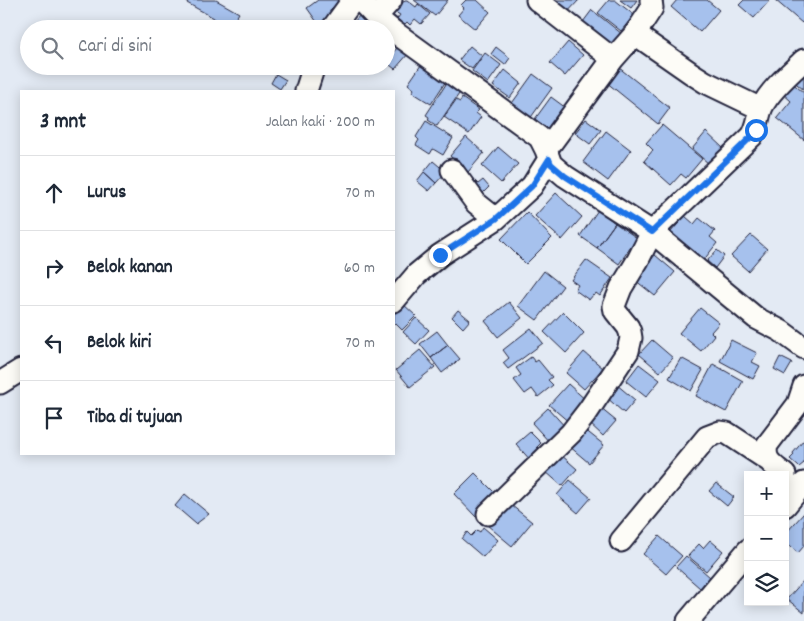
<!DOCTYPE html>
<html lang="id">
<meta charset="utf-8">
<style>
body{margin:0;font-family:Dekko,sans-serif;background:#f6f6f7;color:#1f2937}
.controls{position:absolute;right:15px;bottom:15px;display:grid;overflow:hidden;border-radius:0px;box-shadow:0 2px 12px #0003}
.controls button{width:45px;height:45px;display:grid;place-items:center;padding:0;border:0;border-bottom:1px solid #e0e1e3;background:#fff;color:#1f2937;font:25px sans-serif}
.stop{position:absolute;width:15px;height:15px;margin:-11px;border:4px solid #1a73e8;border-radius:50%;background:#fff}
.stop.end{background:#1a73e8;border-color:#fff;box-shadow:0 1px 5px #0008}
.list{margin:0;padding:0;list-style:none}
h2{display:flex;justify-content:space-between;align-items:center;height:65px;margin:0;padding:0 20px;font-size:21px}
h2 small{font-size:16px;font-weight:400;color:#747a83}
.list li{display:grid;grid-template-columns:32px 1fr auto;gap:15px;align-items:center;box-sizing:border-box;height:75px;padding:0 20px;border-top:1px solid #e0e1e3}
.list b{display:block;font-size:19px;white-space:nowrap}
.list em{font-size:16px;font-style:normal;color:#747a83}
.icon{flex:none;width:28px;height:28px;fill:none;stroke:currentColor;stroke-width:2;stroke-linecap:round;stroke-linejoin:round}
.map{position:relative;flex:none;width:804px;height:621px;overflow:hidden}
.search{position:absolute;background:#fff;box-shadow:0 2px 12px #0003;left:20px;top:20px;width:375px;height:55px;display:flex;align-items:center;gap:12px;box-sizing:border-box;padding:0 18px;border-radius:28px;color:#747a83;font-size:19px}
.panel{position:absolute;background:#fff;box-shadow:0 2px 12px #0003;left:20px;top:90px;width:375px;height:365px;border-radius:0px}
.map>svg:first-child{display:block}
</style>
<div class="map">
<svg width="804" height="621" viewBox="0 0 804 621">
<rect width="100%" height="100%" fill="#e3eaf4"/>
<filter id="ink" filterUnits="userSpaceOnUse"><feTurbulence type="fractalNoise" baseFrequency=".02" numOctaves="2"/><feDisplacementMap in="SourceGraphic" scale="10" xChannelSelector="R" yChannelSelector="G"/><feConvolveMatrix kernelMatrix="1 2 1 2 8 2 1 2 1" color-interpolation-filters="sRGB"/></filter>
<g filter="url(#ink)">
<!-- building -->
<path fill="#a6c1ed" stroke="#22223b" d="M189 0H216L239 13 229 29H224L214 18 187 3Z
M318 0H339L345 8 322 29 307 8Z
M405 0H407L416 7 418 4 430 14 421 24 415 19 410 25 407 22 404 25 397 19 400 15 395 12Z
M414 0H448L435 16Z
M466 0H477L490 12 475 29 458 15 464 8 461 5Z
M549 0H579L565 15Z
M609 0H615L634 15 621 31 598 13Z
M620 0H637L631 8Z
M677 0H707L719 10 700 32 671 7Z
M744 0H768L769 1 754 18 739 5Z
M775 0H804V20L802 23Z
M592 10 622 34 610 49 580 26Z
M361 14 377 29H350L342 22 346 17 353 23Z
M568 42 583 55 565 76 550 63Z
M400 45 409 53 395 69 386 62V60Z
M470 46 482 56 472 69 459 60Z
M496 47 510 58 505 65 491 54Z
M485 53 501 65 488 83 472 71Z
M428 64 446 81 431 104 412 92 414 89 408 84 421 65 426 68Z
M618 67 670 108 658 124 606 82Z
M505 70 521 83 510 98 493 86Z
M804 73V90L791 79Z
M276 74 286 80 280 89 271 83Z
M533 74 552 88 529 120 510 106Z
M450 78 461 91 437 126 428 120 429 117 426 115Z
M790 81 804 93V140L777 118 791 101 781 92Z
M551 97 570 111 554 133 535 119Z
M462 98 479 110 476 113 481 117 469 134 444 117 456 100 460 102Z
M586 119 601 130 590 144 575 133Z
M426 121 453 138 443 155 433 149 430 154 416 145 419 140 416 137Z
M662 125 702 159 686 178 681 174 671 185 644 161 653 150 646 143Z
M606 131 631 150 608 181 583 162Z
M706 132 723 148 709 164 692 149Z
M466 137 484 153 468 172 450 156Z
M498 147 518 164 501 183 482 166Z
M433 161 446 172 436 183 424 172Z
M424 172 436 183 429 191 417 181Z
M469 175 478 184 483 180 489 187 478 198 462 181Z
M556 193 582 217 562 240 535 216Z
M598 210 615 223 597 248 580 236Z
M527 212 552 238 526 264 501 239Z
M685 216 694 224 699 218 715 231 710 237 717 243 703 261 670 233Z
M615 223 637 238 619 264 597 248Z
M751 235 767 249 748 271 731 256Z
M717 250 724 256 715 268 707 261Z
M655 255 675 272 655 296 635 280Z
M586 260 612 278 600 296 596 293 594 296 593 295 589 300 575 290 578 285 571 280Z
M544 271 563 286 537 320 518 306Z
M509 302 522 318 498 337 485 321Z
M402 303 416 316 402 330 394 322V310Z
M700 308 719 323 711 332 714 335 701 351 679 333Z
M458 310 470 320 463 328 452 317Z
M563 312 584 333 566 353 544 332Z
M416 318 429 330 416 344 403 332Z
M531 328 543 343 508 369 503 363 509 358 503 350Z
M437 331 448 345 431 358 420 344Z
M652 340 673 358 660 372 639 354Z
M731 340 757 353 752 362 760 366 753 379 720 361Z
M448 345 460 359 442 373 431 358Z
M420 350 435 367 410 387 396 370Z
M584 352 603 368 584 389 566 373Z
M531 357 535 362 538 360 552 377 548 380 553 385 538 397 532 389 525 394 514 380 521 375 516 368Z
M780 357 792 363 785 375 774 369Z
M681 358 703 370 691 391 669 378Z
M639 364 660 380 646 397 626 381Z
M713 364 743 381 726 412 696 396Z
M568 384 588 402 570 423 549 405Z
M616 384 635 400 624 413 605 396Z
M548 408 567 429 551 444 532 423Z
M600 408 616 421 603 436 588 422Z
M584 429 604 445 589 463 569 446Z
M530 432 541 443 537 447 542 452 532 462 516 444Z
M804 440V463L799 467 790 459 794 455 793 453Z
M560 454 577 469 562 486 545 471Z
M475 473 498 496 476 517 454 494Z
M570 480 591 498 578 513 557 495Z
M716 483 734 497 727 506 709 491Z
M185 494 209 514 196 524 175 506Z
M506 501 532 522 512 546 487 525Z
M804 513V546L798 553 785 542V534Z
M483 527 498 540 483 557 462 539 467 532 471 536 477 530 480 532Z
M659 536 682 556 666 574 643 554Z
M710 540 723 551 706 571 688 556 699 544 703 548Z
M686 556 710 577 700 588 676 567Z
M804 580V613L787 599Z"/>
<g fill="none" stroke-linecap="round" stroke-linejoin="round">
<defs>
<path id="minor" d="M360 0 376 17 393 31 539 137 541 140 546 150 551 164 565 176 652 232 756 318 781 331 804 348
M537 0 613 59
M376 17 391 0
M332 29 353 0
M635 34 691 73 705 82 761 109
M306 91 314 66
M546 150 613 59 635 34 652 8 651 0
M452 170 476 203 496 219
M394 301 417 274 440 255 496 219 532 186 549 159
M0 383 21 370
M785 475C774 465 763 461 767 445L798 404 804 386
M785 506 804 483
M488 514 571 433 588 411 628 351 631 338 630 332 628 327 615 311 614 306 621 288 638 260 652 232 752 136C758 127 758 116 762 107 769 91 791 72 804 60
M621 541 707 437 720 432 727 433 768 460
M688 621 748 550"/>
</defs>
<!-- minor casing -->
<use href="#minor" stroke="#22223b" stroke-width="25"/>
<!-- minor -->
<use href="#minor" stroke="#fdfcf7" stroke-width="21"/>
</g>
</g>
<g fill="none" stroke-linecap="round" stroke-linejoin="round" filter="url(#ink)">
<!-- route -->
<path stroke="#1a73e8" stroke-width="6" d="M440 255 496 219 532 186 549 159 551 164 565 176 652 232 752 136 756 130"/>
</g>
</svg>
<div class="controls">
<button>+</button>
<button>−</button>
<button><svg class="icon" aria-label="layers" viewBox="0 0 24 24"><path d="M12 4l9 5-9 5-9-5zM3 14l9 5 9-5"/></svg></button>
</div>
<div class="stop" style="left:756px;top:130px"></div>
<div class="stop end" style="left:440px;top:255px"></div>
<div class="search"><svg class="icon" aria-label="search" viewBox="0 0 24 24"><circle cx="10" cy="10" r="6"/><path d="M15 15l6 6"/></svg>Cari di sini</div>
<section class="panel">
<h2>3 mnt<small>Jalan kaki · 200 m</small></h2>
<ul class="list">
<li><svg class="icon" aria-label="ahead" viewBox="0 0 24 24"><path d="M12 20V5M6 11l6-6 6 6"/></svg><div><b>Lurus</b></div><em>70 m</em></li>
<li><svg class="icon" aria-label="right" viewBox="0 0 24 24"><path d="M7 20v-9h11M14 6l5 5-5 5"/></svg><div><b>Belok kanan</b></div><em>60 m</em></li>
<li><svg class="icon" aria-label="left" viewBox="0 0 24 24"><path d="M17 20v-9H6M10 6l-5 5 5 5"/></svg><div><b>Belok kiri</b></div><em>70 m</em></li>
<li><svg class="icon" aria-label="arrive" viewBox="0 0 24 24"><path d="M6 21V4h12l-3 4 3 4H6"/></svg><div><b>Tiba di tujuan</b></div></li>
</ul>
</section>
</div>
